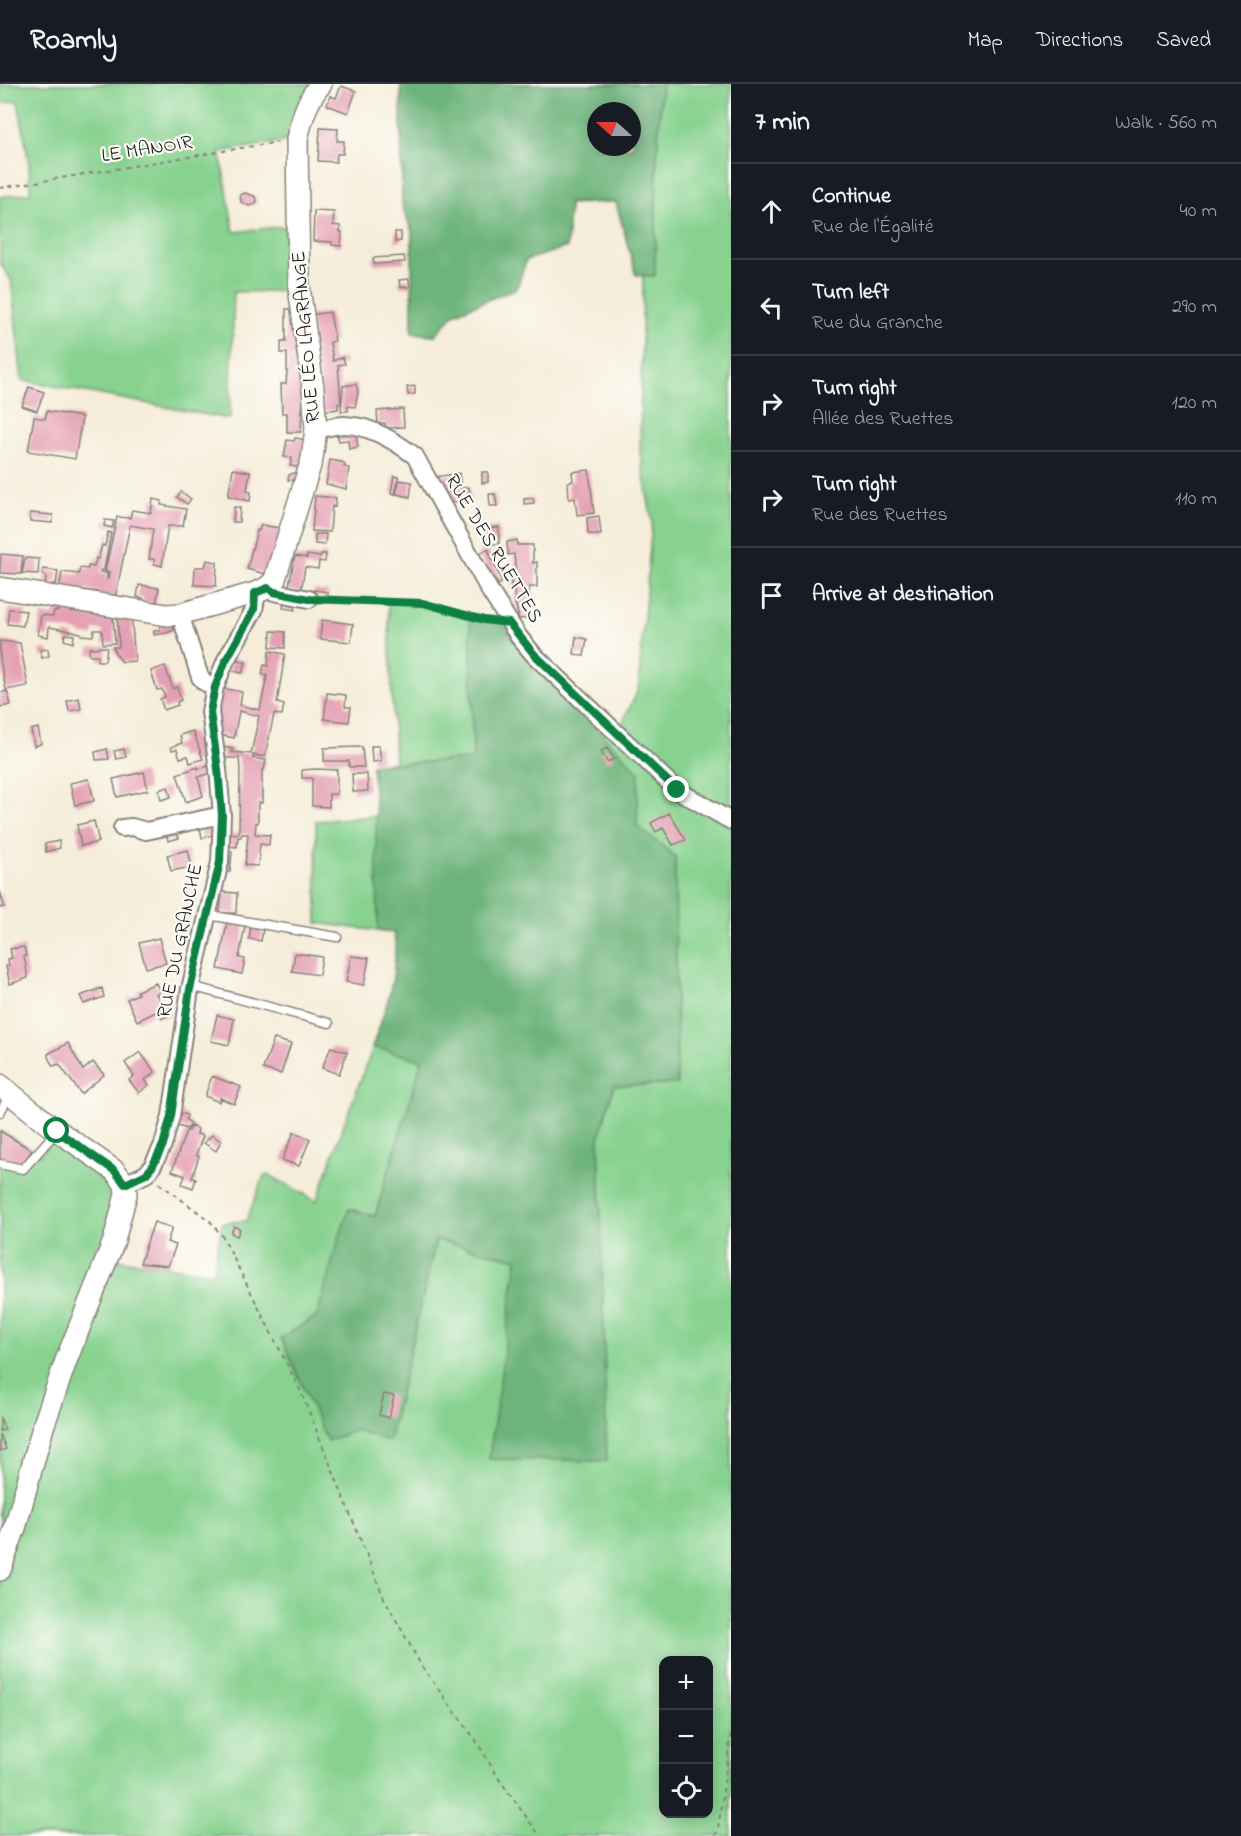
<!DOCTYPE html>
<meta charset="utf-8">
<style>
body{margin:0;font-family:"Indie Flower",sans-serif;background:#242831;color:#f1f3f6}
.controls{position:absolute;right:18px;bottom:18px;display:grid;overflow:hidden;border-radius:12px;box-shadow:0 3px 15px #0003}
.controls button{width:54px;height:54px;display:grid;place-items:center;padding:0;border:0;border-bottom:2px solid #363941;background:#171b24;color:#f1f3f6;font:30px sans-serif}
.compass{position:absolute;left:587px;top:18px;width:54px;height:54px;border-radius:50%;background:#171b24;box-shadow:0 3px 15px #0003;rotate:291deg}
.stop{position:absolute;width:18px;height:18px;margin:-14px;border:4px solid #0b8043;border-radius:50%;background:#fff}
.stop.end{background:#0b8043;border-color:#fff;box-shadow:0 2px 6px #0008}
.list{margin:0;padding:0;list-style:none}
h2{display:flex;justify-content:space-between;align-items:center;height:78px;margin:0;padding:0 24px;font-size:26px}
h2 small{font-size:20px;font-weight:400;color:#9ea1a6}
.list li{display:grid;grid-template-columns:39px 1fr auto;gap:18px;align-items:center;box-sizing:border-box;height:96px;padding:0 24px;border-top:2px solid #363941}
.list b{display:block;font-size:22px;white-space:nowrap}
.list p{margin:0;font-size:20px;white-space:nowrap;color:#9ea1a6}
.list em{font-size:20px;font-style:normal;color:#9ea1a6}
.icon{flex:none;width:33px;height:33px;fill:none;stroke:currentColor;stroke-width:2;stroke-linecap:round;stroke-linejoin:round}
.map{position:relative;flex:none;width:731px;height:1752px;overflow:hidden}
header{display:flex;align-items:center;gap:36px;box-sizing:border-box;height:84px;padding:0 30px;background:#171b24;border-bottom:2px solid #363941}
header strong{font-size:28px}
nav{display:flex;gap:33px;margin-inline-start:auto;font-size:21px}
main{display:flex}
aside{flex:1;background:#171b24}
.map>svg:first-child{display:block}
</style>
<header>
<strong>Roamly</strong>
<nav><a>Map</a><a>Directions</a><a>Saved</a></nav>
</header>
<main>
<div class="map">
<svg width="731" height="1752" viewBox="0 0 731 1752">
<rect width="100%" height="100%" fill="#fdfcf7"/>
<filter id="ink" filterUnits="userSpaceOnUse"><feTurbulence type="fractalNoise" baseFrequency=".0167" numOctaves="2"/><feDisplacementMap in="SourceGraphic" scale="12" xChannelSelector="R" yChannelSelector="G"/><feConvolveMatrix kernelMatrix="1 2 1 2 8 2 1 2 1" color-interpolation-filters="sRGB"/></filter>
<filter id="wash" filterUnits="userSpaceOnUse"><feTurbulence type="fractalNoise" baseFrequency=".008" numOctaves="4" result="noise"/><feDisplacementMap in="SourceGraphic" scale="24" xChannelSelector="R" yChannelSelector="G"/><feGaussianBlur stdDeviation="1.35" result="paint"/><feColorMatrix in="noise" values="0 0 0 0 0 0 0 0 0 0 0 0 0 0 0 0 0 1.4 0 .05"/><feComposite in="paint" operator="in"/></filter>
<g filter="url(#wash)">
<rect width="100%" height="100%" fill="#f5edd9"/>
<!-- green -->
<path fill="#87d28f" stroke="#527756" stroke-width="1.5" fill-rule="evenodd" d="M0 0H321L297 55 220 68 234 148 285 142 284 207 234 208 230 335 22 296 11 196 0 179V113L30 109 29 79 18 17 0 19Z
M401 0H731V1752H0V1046L40 1071 60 1049 119 1090 108 1174 213 1189 222 1139 246 1137 264 1092 269 1091 317 1117C330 1080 342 1044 356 1008 374 959 402 901 394 849L317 839 316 737 376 732 372 681 395 678 388 518 423 519 484 536 509 539 617 650 638 606 652 438 640 369 643 192 636 191 616 118 569 120 567 163 526 176 517 204 455 229 435 251 412 249V147L402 121ZM596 27H632V63H596ZM664 1576H708V1730H664Z"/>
<!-- forest -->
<path fill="#6db47a" stroke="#44684b" stroke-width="1.5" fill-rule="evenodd" d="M401 0H662L657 71 655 192 636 191 616 118 569 119 567 163 526 176 517 204 455 229 435 251 412 249V147L402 121ZM596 27H632V63H596Z
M470 532 501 538 532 580 639 688 637 742 675 772 677 1000 614 1002 599 1054 607 1377 489 1375 517 1175 436 1156 389 1357 356 1346 327 1357 281 1254 317 1232 338 1157 349 1125 375 1132 422 976 372 963C386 926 399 888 394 849L378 846 376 732 372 681 473 675Z"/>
<g id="blocks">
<!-- building -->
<path fill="#e49fb4" d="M341 2 356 7 348 29 327 21 330 12 336 14Z
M320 44 338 45 337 57H344L343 70H337L336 78 318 77Z
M245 109 254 112 257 116 256 120 249 122 241 118 240 111Z
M314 127 334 128 333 141 340 142V148H342L341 162 332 161V158L313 157Z
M395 148H401V157L395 158Z
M404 172 405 178 374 180 373 174Z
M409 195 410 203H400L399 196Z
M286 225H293V236H295V257H301L302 307H305L306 321H302L301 348H287V329H282L281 300H286L287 287V269H281V257H286Z
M330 228 335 257 330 258 333 277 343 273 345 280 338 281 341 319 338 320V325L324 327 310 231Z
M356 300 358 308 355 323 348 322V327H341L343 302Z
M415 302V310L408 311 407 303Z
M29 303 44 308 37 327 22 322Z
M403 325 404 343 389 344 385 342V339L378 340 377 327Z
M47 327 82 333 75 375 28 367 34 333 45 335Z
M345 348 356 350 358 363 349 365 348 356 339 357 337 351Z
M295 354 308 356 303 384 290 382 292 374 284 373 287 356 294 357Z
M330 376 342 378 345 380 344 383 349 384 346 405 326 400Z
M233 385 250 388 247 407 251 408 250 417 228 412Z
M589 386 594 429 577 431 575 414 569 415 568 398 573 397 572 388Z
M482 388H488V398L482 399Z
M294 389 302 390 301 397 288 396 289 391Z
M459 389 461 404 469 403 471 415 449 419 435 393Z
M394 392 399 393 395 410 391 409Z
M399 396 412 398 410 413 396 410Z
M181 408 191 415 187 420 177 413Z
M489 410H495L497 422H490Z
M315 412 336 414 335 423 332 422 330 448 312 447Z
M533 414 534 419 524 420V415Z
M153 415 162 417 161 421 186 425 183 442H168L162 482 154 480V475H149L153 445 130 441 115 515 97 512 98 508 74 505 73 509 59 506 62 488 79 490 80 484 88 485V482L94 483 96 474 98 475 102 461 105 462 108 448 111 449 104 486H101L100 488 107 489V495H108L109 488 105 487 117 433 130 434 132 426 151 429Z
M234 423 240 424 239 438H233Z
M30 429 53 431 52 439 30 437Z
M599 432 601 451 588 450 587 434Z
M105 436 114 437 112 444 104 442Z
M261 441 279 444 280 451 269 491 247 485 257 446 259 447Z
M499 443V460H487V444Z
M315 450H326L325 461 315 460Z
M517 456V461H533V479L537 478V503H529L531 534 519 535 515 518 514 503 516 501H511V493L516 492 514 470 508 471 507 458Z
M488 465 502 498 498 501 478 470Z
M1 470 23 472 21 490 0 489Z
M321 470H326L325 478 319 477 318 485 305 483 301 508 288 506 295 472 307 474V471L320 473Z
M25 474 39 475 38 490 22 489Z
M207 476 217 478 216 502 194 501 195 483H205Z
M43 485 58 487 56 500H52L51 505 45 504 46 492 43 491Z
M139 501 159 504 156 520 143 518V514L137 513Z
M314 506 328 508V511H325L324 513 313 511Z
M285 515 296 517 295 526 283 524Z
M59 520 71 522 70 527 113 531 115 559 103 560 102 546H94L93 552 81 551V549L49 543 48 553 38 551 41 531 53 532 54 527H58Z
M9 525 26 527 23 542 7 540Z
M131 529 135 577 122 578 115 569 113 563H119L117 530Z
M161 534 170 536 174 546 167 549 154 551V546H160Z
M322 536 353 540 351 558 320 555Z
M271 547 285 548V564L270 563Z
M65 550 74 551 73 559 64 556Z
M576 553 587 555 584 572 574 570Z
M0 557 20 559 28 602 6 606 0 575Z
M103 563H107L105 577H98V571H89V564Z
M48 565 49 572 42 574 40 566Z
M269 567 285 570 277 619 284 621 282 631 274 630 265 673 253 671V674L266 676 264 686H262V719L258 718V739H256L255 750 270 751 269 761 260 760 258 782 245 781 248 750H242L241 753H238L237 763 226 762 227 749 239 750 240 686 239 674H223V663L233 665 232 668 251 670 259 632 239 627 234 654 217 650 215 643 221 604 242 608 240 621 260 626 267 592 262 590 264 581 268 582Z
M232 574 246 578 242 589 229 586Z
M165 582 173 605 177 603 181 616 177 618 178 621 164 626 160 615 165 613 162 605 157 606 151 587Z
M7 607 11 621 0 623V609Z
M327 609 346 611 345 623H351L349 638 324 635Z
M79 614 81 625 69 627 67 617Z
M38 644 41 660 34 662 31 646Z
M193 647 203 675 190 679 188 672 180 674 177 665 172 666 171 663 182 659 180 651Z
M371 662H379L381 677 372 678Z
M362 663 364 683H349V677H324V664Z
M607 664 614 675 607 678 601 667Z
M107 665 109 675 96 676 95 668Z
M124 665 126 673 116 675 114 667Z
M209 682 211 689 198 693 203 712 186 718 177 690 198 683V685Z
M316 685 337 686V710H329V723L312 722V694H302V686Z
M144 688 148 706 117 713 113 695Z
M352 690H367L368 707 353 708Z
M89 695 94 717 75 721 70 699Z
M168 703 171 713 161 716 159 706Z
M669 729 686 756 673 761 663 744 656 748 651 739Z
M94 737 99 758 81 762 77 741Z
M214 740 216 750 202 754 200 743Z
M177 750 179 754 168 757 167 752Z
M59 757 60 764 46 768 45 760Z
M188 766 192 783 171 787 167 771Z
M227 767H232L230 788H224Z
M0 806 4 823 0 824Z
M222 808 237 809 236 829H220Z
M227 839 245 842 239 874 245 875 242 890 218 885Z
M251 843 263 846 261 857 249 855Z
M159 854 166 879 146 884 139 859Z
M24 863 26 872H24L28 894 10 900 6 882 9 881 8 875 12 874 10 865Z
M295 869 322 873 319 891 292 887Z
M351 872 369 874 364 901 346 898Z
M156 899 160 908 156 910 163 924 166 922 170 930 162 935 158 927 137 937 127 915 138 910 137 907Z
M102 904 104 913 84 920 80 912Z
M217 931 234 935 229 961 211 957Z
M274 955 291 960 281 990 263 985Z
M68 959 83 986 93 978 104 991 81 1010 59 980 53 982 48 973V970Z
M331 963 347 968 339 990 322 984Z
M140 968 155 988 145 996 149 1001 139 1009 129 996 134 992 125 979Z
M212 992 241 1003 234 1020 220 1014 219 1018 205 1012Z
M180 1029 187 1031 186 1036 191 1039 188 1045 174 1041Z
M191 1042 198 1045 197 1050 203 1052 196 1071 199 1072 192 1094 196 1095 193 1104 182 1100 185 1092 172 1087 186 1047H189Z
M0 1047 32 1066 22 1082 0 1078Z
M294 1048 310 1055 299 1082 282 1076Z
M212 1051 221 1057 216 1067 204 1059Z
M154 1138 172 1144 167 1158 176 1161 168 1182 140 1179Z
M234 1142 240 1145 237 1152 231 1149Z
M384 1310 394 1312 389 1334 379 1331Z
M0 1333 5 1346 0 1347Z
M0 1350 6 1365 0 1367Z"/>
</g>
</g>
<g filter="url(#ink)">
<use href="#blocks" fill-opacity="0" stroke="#88847a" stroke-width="1.5"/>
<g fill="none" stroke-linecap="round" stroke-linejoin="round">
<defs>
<path id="service" d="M208 831 337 853
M191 902 329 939
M0 1028 10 1011
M0 1080 23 1085 57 1047"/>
<path id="minor" d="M316 345C325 345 335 341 344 341 370 341 395 357 415 372L491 509 519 553 534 571 677 706 731 737
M268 503 274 508 309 515
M180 530 200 593 204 598 215 603
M122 744 132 743 146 747 222 731
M125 1100 146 1090 152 1083 163 1061 171 1032 190 905 220 778 222 731 218 685 210 628 215 603 226 576 254 526 256 514 255 509"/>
<path id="tertiary" d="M0 504 167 531 180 530 255 509 265 505 274 498 312 375 316 345 313 304 299 203 297 55C302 34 307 16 321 0
M0 1001 48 1040 115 1087 125 1100 126 1110 114 1157 67 1274 43 1343 15 1444 0 1486"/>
</defs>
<!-- service casing -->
<use href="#service" stroke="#88847a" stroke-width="11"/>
<!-- minor casing -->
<use href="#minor" stroke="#88847a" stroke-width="20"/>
<!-- tertiary casing -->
<use href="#tertiary" stroke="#88847a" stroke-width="24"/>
<!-- path -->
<path stroke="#88847a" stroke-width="2" stroke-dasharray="4.5 4.5" stroke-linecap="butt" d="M0 104 278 58
M324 516 423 519 490 537
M159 1099 210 1137 223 1153 301 1308 384 1514 422 1583 475 1655 499 1695 540 1752
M715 1752 718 1746 731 1648"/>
<!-- service -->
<use href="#service" stroke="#fff" stroke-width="8"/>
<!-- minor -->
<use href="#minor" stroke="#fff" stroke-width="16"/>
<!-- tertiary -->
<use href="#tertiary" stroke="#fff" stroke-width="21"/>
</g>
</g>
<g fill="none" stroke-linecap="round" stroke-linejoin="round" filter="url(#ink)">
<!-- route -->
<path stroke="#0b8043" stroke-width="8" d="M57 1047 115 1087 125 1100 146 1090 152 1083 163 1061 171 1032 190 905 220 778 222 731 218 685 210 628 215 603 226 576 254 526 255 509 268 504 274 508 309 515 423 519 484 536 509 539 534 570 677 706"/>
</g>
<g text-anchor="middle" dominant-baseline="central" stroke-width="4.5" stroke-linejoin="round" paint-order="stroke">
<!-- street labels -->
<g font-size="20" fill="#1c1c1c" stroke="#fdfcf7">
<text transform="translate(147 66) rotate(-9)">LE MANOIR</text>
<text transform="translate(307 253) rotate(-95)">RUE LÉO LAGRANGE</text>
<text transform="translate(493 465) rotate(59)">RUE DES RUETTES</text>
<text transform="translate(181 857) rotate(-78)">RUE DU GRANCHE</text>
</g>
</g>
</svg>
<div class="controls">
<button>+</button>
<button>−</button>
<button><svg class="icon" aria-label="locate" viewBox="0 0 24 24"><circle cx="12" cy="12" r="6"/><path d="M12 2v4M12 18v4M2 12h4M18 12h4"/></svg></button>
</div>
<svg class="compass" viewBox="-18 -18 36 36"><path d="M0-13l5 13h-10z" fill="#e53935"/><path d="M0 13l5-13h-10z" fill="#9ea1a6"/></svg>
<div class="stop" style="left:57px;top:1047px"></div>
<div class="stop end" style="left:677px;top:706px"></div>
</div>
<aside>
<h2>7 min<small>Walk · 560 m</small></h2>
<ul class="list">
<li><svg class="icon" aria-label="ahead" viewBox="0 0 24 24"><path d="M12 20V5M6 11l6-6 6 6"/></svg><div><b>Continue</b><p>Rue de l'Égalité</p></div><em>40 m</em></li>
<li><svg class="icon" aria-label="left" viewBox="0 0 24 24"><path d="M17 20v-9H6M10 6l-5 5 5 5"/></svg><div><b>Turn left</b><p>Rue du Granche</p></div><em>290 m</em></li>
<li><svg class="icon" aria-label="right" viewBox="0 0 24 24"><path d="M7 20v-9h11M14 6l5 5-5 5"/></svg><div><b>Turn right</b><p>Allée des Ruettes</p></div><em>120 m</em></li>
<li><svg class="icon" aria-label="right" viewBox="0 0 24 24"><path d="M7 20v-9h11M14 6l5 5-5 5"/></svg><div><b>Turn right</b><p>Rue des Ruettes</p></div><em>110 m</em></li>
<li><svg class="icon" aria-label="arrive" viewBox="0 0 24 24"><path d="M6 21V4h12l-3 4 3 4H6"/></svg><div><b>Arrive at destination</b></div></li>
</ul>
</aside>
</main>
